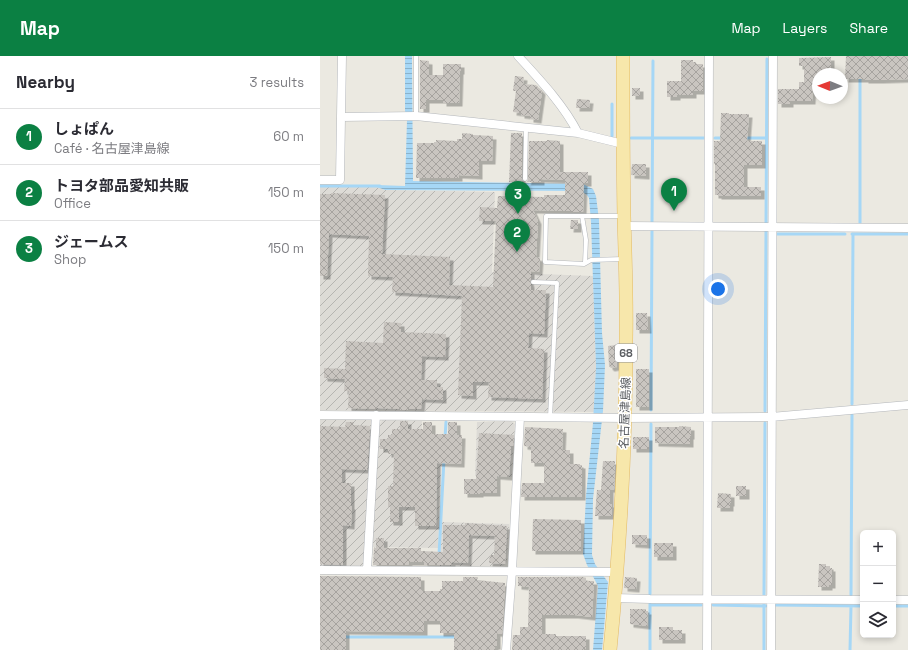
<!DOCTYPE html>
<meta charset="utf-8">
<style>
body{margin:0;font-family:"Space Grotesk","Noto Sans JP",sans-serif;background:#f2f2f3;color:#2b2b33}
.controls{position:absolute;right:12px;bottom:12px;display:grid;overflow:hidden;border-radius:6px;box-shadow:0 2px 6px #0003}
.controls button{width:36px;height:36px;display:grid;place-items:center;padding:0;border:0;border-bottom:1px solid #e1e1e2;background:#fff;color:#2b2b33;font:20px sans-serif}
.compass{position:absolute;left:492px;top:12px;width:36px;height:36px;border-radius:50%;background:#fff;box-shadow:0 2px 6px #0003;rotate:271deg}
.you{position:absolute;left:398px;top:233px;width:14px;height:14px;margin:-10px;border:3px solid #fff;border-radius:50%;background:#1a73e8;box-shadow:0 0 0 6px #1a73e833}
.badge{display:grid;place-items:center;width:26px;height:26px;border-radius:50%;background:#0b8043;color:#fff;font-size:13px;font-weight:700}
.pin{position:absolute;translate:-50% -33px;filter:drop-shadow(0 1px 2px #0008)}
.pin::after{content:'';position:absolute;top:21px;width:14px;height:12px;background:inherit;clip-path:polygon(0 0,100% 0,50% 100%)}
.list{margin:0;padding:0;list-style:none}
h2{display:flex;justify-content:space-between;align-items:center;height:52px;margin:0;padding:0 16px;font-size:17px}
h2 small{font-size:13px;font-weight:400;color:#7c7c81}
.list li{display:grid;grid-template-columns:26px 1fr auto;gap:12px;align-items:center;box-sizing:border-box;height:56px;padding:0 16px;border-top:1px solid #e1e1e2}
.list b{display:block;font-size:15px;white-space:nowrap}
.list p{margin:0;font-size:13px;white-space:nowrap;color:#7c7c81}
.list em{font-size:13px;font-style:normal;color:#7c7c81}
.icon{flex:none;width:22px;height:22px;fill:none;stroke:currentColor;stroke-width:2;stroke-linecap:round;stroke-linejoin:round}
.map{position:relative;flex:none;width:588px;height:594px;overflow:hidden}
header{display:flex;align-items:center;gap:24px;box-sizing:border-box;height:56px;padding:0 20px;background:#0b8043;color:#fff}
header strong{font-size:19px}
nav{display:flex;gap:22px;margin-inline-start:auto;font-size:14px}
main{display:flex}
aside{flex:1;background:#fff}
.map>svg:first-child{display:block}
</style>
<header>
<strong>Map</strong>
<nav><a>Map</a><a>Layers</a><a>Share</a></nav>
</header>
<main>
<aside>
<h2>Nearby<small>3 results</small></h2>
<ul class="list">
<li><span class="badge">1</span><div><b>しょぱん</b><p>Café · 名古屋津島線</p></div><em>60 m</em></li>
<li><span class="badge">2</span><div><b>トヨタ部品愛知共販</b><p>Office</p></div><em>150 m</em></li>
<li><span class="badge">3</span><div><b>ジェームス</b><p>Shop</p></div><em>150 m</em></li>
</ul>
</aside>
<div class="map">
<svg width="588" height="594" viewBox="0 0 588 594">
<defs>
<pattern id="industrial-furrows" width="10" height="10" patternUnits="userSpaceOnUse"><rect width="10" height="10" fill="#dddbd6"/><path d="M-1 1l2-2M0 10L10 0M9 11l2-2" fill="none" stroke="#b6b5b1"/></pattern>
<pattern id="water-rules" width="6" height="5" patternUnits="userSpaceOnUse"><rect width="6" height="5" fill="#a6d7f6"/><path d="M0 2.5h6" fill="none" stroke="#8ab2cb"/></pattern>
<pattern id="building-cross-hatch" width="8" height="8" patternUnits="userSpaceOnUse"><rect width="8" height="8" fill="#c9c5c0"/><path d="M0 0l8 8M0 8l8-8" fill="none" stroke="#a6a39f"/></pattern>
<filter id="shadow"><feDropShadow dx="3.5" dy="3.5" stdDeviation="0" flood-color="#0004"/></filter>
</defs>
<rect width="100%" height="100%" fill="#ebe9e1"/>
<!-- industrial -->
<path fill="url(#industrial-furrows)" d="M0 131H57L65 134H69L175 136 172 216 273 220 276 311 274 356 0 354Z
M0 364H52L44 507 41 510H0Z
M62 364 102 365 101 398 122 399 118 492 52 491 59 370Z
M191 365 195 368 192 421 155 420 157 366Z
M122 466 189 468 187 506 183 510H120Z"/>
<!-- water -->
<path fill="url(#water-rules)" d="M85 0H92V4L93 125 263 128 273 133 276 140 279 164 282 277 285 309 283 355 273 443 272 499 275 508 282 518 288 526 282 594H273L278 530 267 509 263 498 266 440 273 367 276 311 271 166 269 142 267 139 261 135 69 134H65L57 131V129L85 130 87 64 85 55Z"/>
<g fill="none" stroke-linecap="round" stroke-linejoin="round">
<!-- stream -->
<path stroke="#a6d7f6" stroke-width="3" d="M292 48V80
M311 82H385
M395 82H403
M424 82H446
M0 130H60
M332 166 333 5
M540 167V20
M446 168 447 3
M456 178H525
M532 178H588
M532 348 533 178
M331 354 332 175
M445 355 446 175
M125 382 126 366
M119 499 124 403
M330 538 331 368
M444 539 445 367
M531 539 532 359
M330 549H381
M393 549 446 550
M455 549 543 550
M573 550H588
M24 581H138
M330 594V548
M444 594V548
M530 594 531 550"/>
</g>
<!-- building -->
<path fill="url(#building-cross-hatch)" filter="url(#shadow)" d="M526 0H588V23L560 24H545V23H525Z
M511 1V18H498V30H493L492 45H470V48H458V33H479V26H484V10H479V2Z
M100 4 109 5V19H123V8H141V15H140L139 47H123V44H106V53H100Z
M361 4H373V6H376V8H383V35H373V39H357V41H347V25H361Z
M195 20 204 21 203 28 216 29 222 35 218 64 210 63V60L201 59V57L193 56 196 35H193Z
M312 32H320V40H312Z
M257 43 270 44 269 52H256Z
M401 57H409V58H429L427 85H442V109H424V131H441V140H398V139H395V108H394V85H400Z
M142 77 153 78V79L173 80 172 105H159V120L139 119V122H96L97 87H114V86H116V84L137 85V83H142Z
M191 77H202V123L203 126H189Z
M227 84 240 85V116H268V127H264L263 156H251V155L213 154 218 165 216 201 220 202 219 216 211 215V223L210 225 211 229V234H226L224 278 209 277 208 292 224 293 222 343 168 341 169 326H153V340L138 339 142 240 72 236 73 221 48 220 49 180 9 178 7 220H0V138H11V137L65 139 62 198 130 201 129 229 173 231 176 165H159L160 151 177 152 178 140 224 141V139H245V124L221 123V126H207L208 123 209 85H227Z
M312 108H326V120L311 119Z
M251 164H258V173H250Z
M316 257H327L328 274H316Z
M64 266 81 267V276L126 278 125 301 102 300 101 324H117V331H123V344L102 343 101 353H88V354H80V353L57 352V353L28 352 29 335H24L25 323 4 322V312L25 313 26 285 63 287Z
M296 289 297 311 291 312 289 310 288 290Z
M316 313H329V351H316Z
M80 365H88V373H103V366H112V378H128V366H137V379H142L141 408 117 407 116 470H95V451H79V466H70V451H68V430H73L74 398H68V393H60V383H68V379H72V373H80Z
M26 366H34L33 369 50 370 47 414 22 413V427H31V450H32L31 470 23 469V509L0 508V370L25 371Z
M359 370 371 371V380H370V388L335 387V371H359Z
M205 371 243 373 242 394H250V408H260V409H262V441H201L202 427H224V407H211V391L204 390Z
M159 377 194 379 193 390H191L189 421 177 420V437H160V438H144V423H156Z
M313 381H329V393H313Z
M283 405H295L294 434 290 433V448H292V460H275L277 434H281Z
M416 430H426V440H416Z
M398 437 411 438V447H410V452H397Z
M213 463 261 464V495H212Z
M145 467 187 470 185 508 169 507 170 499H174L175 480 149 479 148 507 132 506V509H104V506H89L88 509H53L54 491 56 492V482H64V492H101V495L123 496V469H145Z
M312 479H327V489L312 488Z
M334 487H353V501H334Z
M499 508H506V510H510V512H512V529H509V531H498Z
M0 520 101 521V534H102V535H120V533H122V525H143V521H158L157 524 185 527 182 578 177 577V590H175V594H134V577H120V565H104V576L26 575V594H0Z
M198 521H263L266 522V525H274L272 561 255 559H222V578H236V580H266V593H264V594H192L193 579H200V571H208L209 531 198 530Z
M305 521 317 522 316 533 304 532Z
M310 553H326V555H328L327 570 310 568Z
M339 571H353V574H362V584H339Z"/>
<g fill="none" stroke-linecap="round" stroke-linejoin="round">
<defs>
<path id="lane" d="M96 60V1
M205 123 206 72
M262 160 266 184 265 207
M302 160H226L225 206 264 208 271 204 303 203
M213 226 237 227 230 361"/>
<path id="street" d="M198 0C220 24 243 48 258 77L303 88
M21 61 22 0
M0 124H20L21 61 96 60 258 77
M304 170 588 172
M0 359 305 362 451 361 588 349
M0 514 297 516
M47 514 56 359
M295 542 330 543 543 544
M573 544H588
M186 594 192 515 200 361
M387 594 389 0
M451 594 453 0"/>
<path id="primary" d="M290 594C300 491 306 387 306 284 307 242 305 201 304 160 303 107 303 53 303 0"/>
</defs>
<!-- lane casing -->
<use href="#lane" stroke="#b4b7bb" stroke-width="5"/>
<!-- street casing -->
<use href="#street" stroke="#b4b7bb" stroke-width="9"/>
<!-- primary casing -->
<use href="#primary" stroke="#e3ba63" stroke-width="14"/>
<!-- lane -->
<use href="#lane" stroke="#fff" stroke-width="4"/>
<!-- street -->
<use href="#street" stroke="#fff" stroke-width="8"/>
<!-- primary -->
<use href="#primary" stroke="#f7e7ab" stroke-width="13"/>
</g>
<g text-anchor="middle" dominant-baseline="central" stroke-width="3" stroke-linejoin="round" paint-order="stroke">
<!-- shield labels -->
<rect fill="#fff" stroke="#8c8e90" stroke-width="1" x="295" y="288" width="22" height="18" rx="3"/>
<g font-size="11" font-weight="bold" fill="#5a5d61">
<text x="306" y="297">68</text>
</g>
<!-- street labels -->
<g font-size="12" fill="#5a5d61" stroke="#fff">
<text transform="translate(305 357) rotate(-88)">名古屋津島線</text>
</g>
</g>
</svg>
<div class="controls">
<button>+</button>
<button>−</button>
<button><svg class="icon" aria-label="layers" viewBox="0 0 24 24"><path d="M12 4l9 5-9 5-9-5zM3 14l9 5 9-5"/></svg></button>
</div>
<svg class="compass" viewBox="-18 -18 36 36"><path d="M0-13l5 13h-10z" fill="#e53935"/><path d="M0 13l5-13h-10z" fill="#7c7c81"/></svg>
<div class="you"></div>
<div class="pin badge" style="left:354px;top:155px">1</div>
<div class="pin badge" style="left:197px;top:196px">2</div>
<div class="pin badge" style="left:198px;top:158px">3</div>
</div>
</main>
